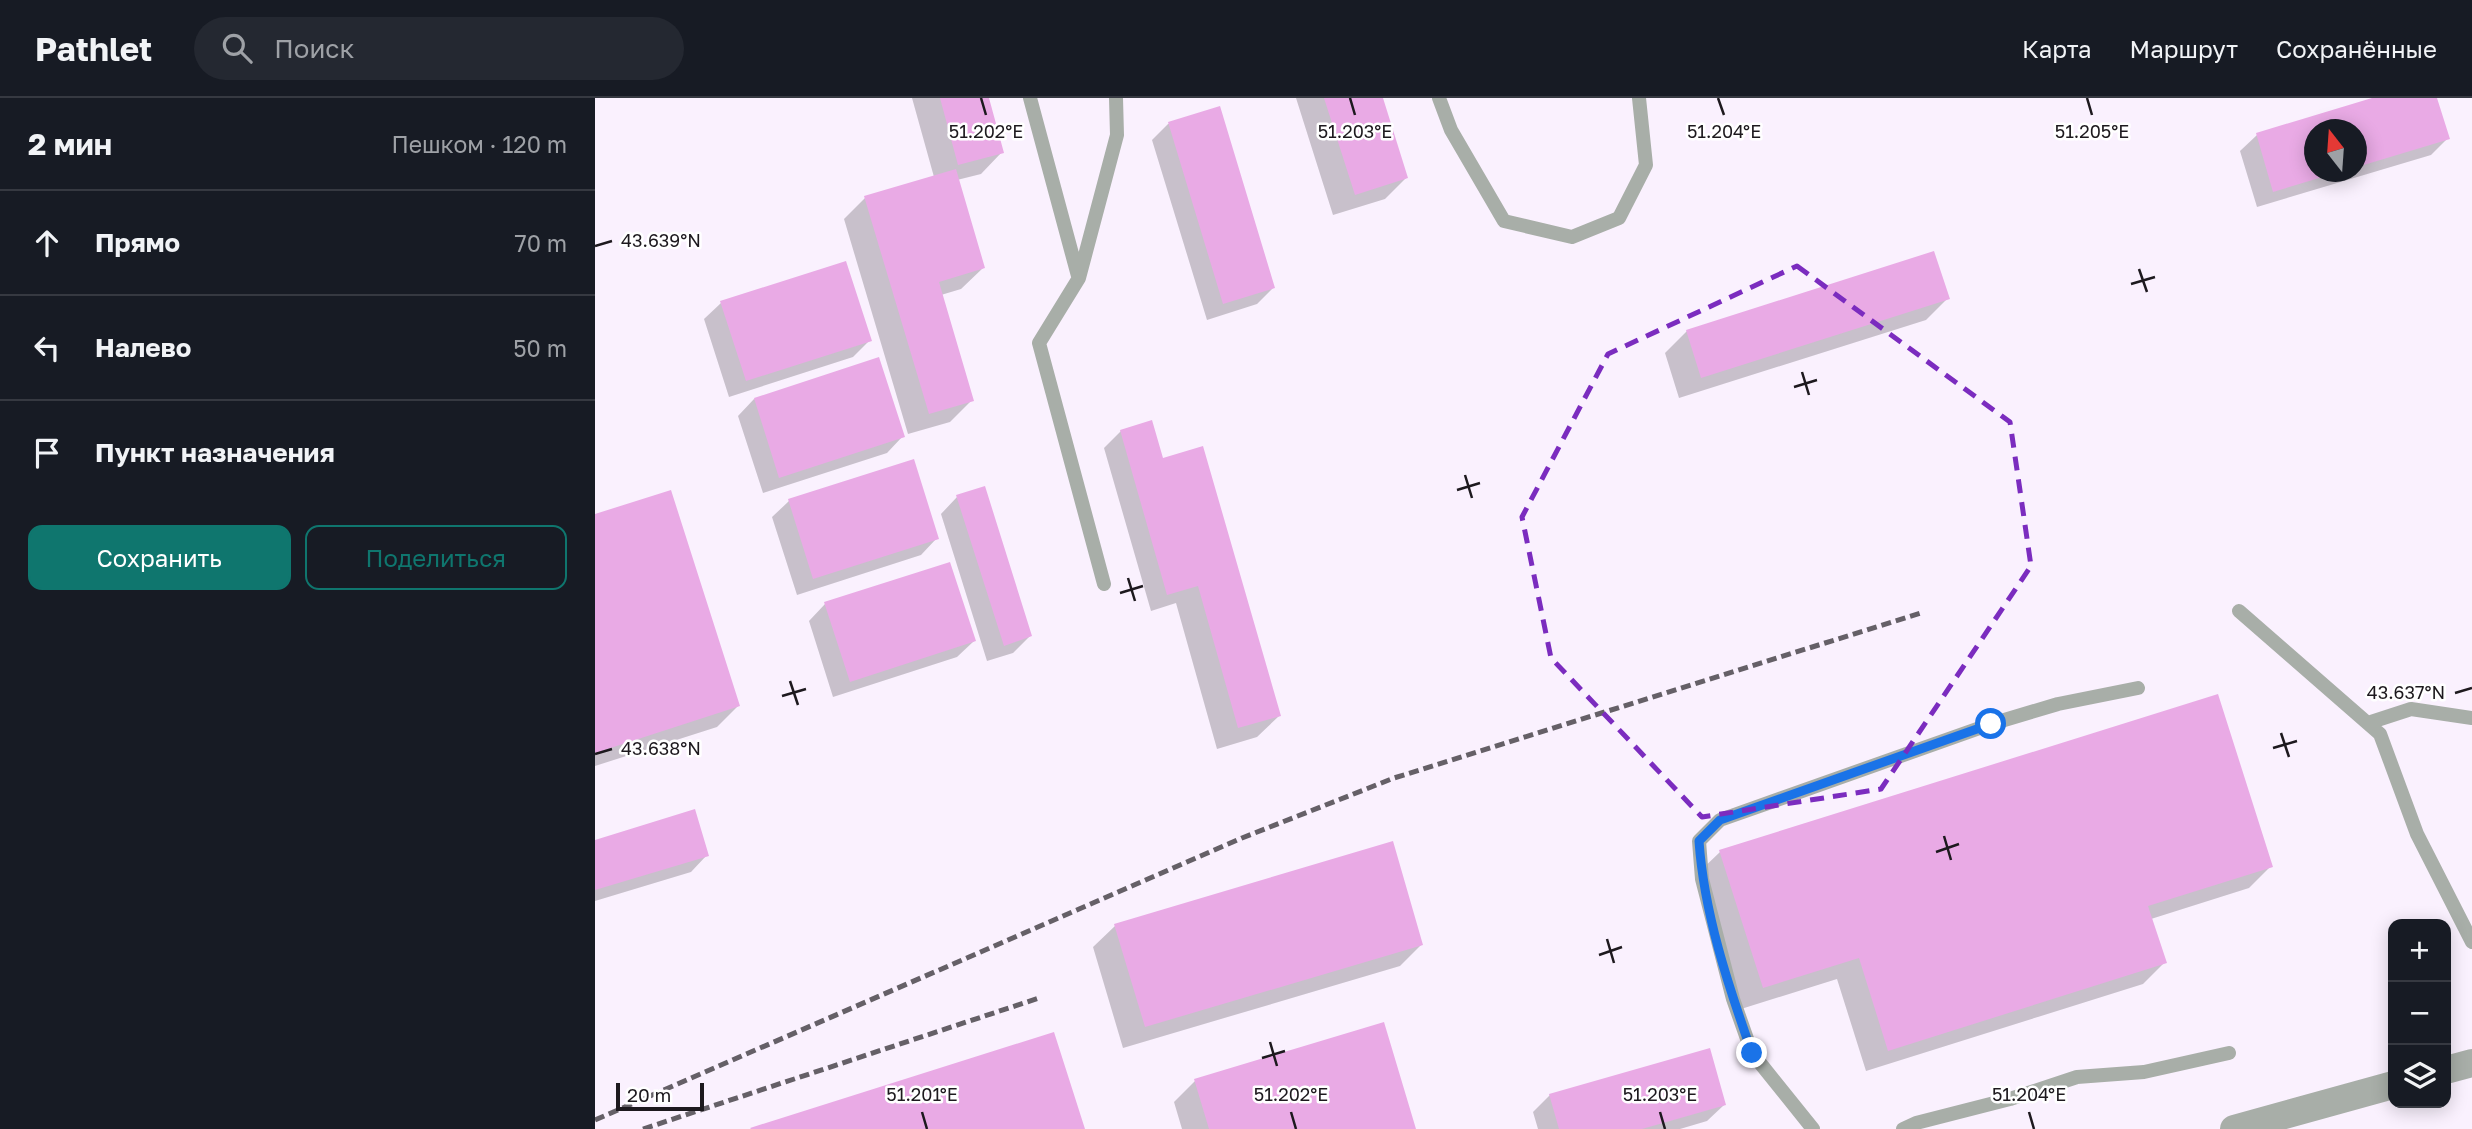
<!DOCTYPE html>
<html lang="ru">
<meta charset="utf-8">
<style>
body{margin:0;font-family:"Golos Text",sans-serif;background:#242831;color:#f1f3f6}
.controls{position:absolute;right:21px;bottom:21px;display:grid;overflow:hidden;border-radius:14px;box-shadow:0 4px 18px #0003}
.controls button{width:63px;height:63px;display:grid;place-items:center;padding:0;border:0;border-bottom:2px solid #363941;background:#171b24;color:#f1f3f6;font:35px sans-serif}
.compass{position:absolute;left:1709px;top:21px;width:63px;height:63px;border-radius:50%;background:#171b24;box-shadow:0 4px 18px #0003;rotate:343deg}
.scale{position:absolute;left:21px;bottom:18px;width:88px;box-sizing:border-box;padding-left:7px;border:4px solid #1d191e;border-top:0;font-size:19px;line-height:24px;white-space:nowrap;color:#1d191e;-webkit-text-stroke:5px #fff;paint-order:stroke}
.stop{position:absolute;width:21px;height:21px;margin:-16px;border:5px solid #1a73e8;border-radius:50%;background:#fff}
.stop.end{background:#1a73e8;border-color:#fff;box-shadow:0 2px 7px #0008}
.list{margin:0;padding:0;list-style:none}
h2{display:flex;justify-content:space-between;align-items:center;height:91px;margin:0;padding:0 28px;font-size:30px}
h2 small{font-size:23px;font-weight:400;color:#9ea1a6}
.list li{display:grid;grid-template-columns:46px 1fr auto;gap:21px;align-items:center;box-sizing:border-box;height:105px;padding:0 28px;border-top:2px solid #363941}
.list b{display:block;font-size:26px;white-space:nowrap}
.list em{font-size:23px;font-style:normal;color:#9ea1a6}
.actions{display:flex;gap:14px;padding:21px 28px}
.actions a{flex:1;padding:16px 0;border:2px solid #0f766e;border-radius:14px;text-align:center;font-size:24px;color:#0f766e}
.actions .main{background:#0f766e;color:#fff}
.icon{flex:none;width:38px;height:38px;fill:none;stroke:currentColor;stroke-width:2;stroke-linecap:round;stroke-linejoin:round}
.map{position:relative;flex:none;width:1877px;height:1031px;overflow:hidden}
header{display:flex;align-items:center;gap:42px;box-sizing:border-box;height:98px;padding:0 35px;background:#171b24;border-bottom:2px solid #363941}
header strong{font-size:33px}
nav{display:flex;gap:38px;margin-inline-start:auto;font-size:24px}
.search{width:490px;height:63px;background:#242831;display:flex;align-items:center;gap:18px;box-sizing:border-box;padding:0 24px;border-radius:38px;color:#9ea1a6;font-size:26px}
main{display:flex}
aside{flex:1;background:#171b24}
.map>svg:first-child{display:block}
</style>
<header>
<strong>Pathlet</strong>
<div class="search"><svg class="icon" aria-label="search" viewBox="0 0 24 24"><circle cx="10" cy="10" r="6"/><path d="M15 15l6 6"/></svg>Поиск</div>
<nav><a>Карта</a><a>Маршрут</a><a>Сохранённые</a></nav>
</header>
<main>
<aside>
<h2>2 мин<small>Пешком · 120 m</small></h2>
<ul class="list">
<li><svg class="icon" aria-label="ahead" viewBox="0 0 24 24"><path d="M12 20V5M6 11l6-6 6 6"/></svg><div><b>Прямо</b></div><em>70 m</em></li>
<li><svg class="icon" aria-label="left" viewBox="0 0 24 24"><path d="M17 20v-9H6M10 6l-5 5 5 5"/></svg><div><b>Налево</b></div><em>50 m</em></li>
<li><svg class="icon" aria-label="arrive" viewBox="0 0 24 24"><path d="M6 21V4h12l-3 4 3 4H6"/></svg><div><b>Пункт назначения</b></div></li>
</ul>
<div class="actions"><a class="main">Сохранить</a><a>Поделиться</a></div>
</aside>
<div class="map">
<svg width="1877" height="1031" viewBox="0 0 1877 1031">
<rect width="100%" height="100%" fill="#faf1fe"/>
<!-- shadow -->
<path fill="#0003" fill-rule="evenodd" d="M317 0H392L407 54 386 76 362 82 388 170 366 191 346 197 377 302 355 324 313 336 249 121 270 100 339 79Z
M701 0H786L811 80 790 101 738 117Z
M1783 0H1840L1853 40 1836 57 1662 109 1645 53 1662 37ZM1720 32H1762V74H1720Z
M624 10 678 190 662 206 612 222 557 42 573 26Z
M1353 200 1331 222 1084 300 1070 255 1092 233Z
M126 205 275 242 258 259 134 299 109 221Z
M159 301 308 338 292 355 168 395 143 318Z
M526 333 567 364 684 618 662 639 622 651 581 505 556 513 509 350Z
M318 363 342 440 326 457 202 497 177 419 194 403Z
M362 399 435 538 418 555 392 563 346 416Z
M0 418 143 608 122 629 0 668Z
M230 506 379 543 362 559 238 599 214 523Z
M0 744 112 757 96 774 0 803Z
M1125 754 1676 768 1654 790 1556 821 1570 864 1548 886 1271 973 1242 881 1146 911 1103 775Z
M520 828 826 847 805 868 528 950 498 849Z
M600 983 819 1031H587L579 1004Z
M955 997 1129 1007 1112 1023 1085 1031H943L938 1014Z"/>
<!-- building -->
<path fill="#e9aae5" d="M345 0H394L409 55 363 67Z
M729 0H788L813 80 760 97Z
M1777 0H1842L1855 41 1762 69V32H1720V74H1744L1678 94 1661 35Z
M625 8 680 190 628 206 573 24Z
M361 71 390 170 344 184 379 303 334 316 269 98Z
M1339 153 1355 201 1106 280 1091 232Z
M251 163 277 243 151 283 125 203Z
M284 259 310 339 184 380 159 300Z
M557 322 568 360 608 348 686 618 643 630 603 488 572 497 525 332Z
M319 361 344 441 218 481 193 401Z
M390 388 437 538 409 548 361 397Z
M76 392 145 608 0 655V416Z
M355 464 381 543 255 584 229 504Z
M1623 596 1678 769 1553 808 1572 865 1293 953 1264 860 1168 890 1124 752Z
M100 711 114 758 0 792V742Z
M798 743 828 847 550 929 519 826Z
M789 924 821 1031H614L599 981Z
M459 934 490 1031H156L155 1030Z
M1115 950 1131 1007 1047 1031H964L954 996Z"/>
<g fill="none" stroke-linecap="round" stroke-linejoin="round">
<!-- service -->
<path stroke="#a8aea8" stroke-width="14" d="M435 0 483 178
M844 0 856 32 909 123 977 139 1024 120 1051 67 1044 0
M509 486 444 245 484 180 522 37 521 0
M1644 513 1785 636 1822 736 1877 844
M1773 625 1816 611 1877 620
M1218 1031 1157 955 1138 901 1107 781 1104 743 1125 722 1396 626 1463 606 1543 590
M1308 1031 1321 1025 1415 1001 1482 979 1549 974 1634 955"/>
<!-- minor -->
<path stroke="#a8aea8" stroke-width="28" d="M1851 972 1877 965
M1639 1031 1798 987"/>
<!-- rail -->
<path stroke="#656067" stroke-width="5" stroke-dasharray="10 5" stroke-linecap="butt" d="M0 1022 647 740 799 680 1329 514
M48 1031 444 900"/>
</g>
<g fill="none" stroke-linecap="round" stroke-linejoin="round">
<!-- route -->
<path stroke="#1a73e8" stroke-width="9" d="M1157 955C1133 887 1109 815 1104 743L1125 722 1396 626"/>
</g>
<!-- marked area -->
<path fill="none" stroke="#7b2cbf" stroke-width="5" stroke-dasharray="14 9" stroke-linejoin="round" d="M1202 168 1415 324 1436 468 1286 691 1107 719 956 560 927 419 1013 256Z"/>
<!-- ticks -->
<path fill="none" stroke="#1d191e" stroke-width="2.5" d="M386 0 391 17M755 0 760 17M1123 0 1129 17M1492 0 1497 17M0 148 17 143M1544 171 1552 194M1536 186 1560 179M1207 274 1214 297M1199 289 1222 282M870 377 877 400M862 392 885 385M533 480 540 503M525 495 548 488M195 583 203 607M1860 595 1877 590M187 598 211 591M1686 635 1694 659M1678 650 1702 643M0 656 17 651M1349 738 1356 762M1341 754 1364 746M1012 841 1019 865M1004 857 1027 849M675 944 682 968M667 960 690 953M327 1014 332 1031M696 1014 701 1031M1065 1014 1070 1031M1434 1014 1439 1031"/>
<g font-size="18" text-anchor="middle" fill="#1d191e" stroke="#fff" stroke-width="5" stroke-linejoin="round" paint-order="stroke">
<text x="391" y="40">51.202°E</text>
<text x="760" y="40">51.203°E</text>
<text x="1129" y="40">51.204°E</text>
<text x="1497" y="40">51.205°E</text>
<text x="66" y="149">43.639°N</text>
<text x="1811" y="601">43.637°N</text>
<text x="66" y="657">43.638°N</text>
<text x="327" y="1003">51.201°E</text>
<text x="696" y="1003">51.202°E</text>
<text x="1065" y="1003">51.203°E</text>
<text x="1434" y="1003">51.204°E</text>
</g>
</svg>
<div class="controls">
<button>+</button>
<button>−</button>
<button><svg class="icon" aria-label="layers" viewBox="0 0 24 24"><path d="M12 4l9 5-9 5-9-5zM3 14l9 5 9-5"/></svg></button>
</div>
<svg class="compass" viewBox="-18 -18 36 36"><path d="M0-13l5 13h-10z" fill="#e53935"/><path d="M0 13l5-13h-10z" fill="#9ea1a6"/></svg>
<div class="scale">20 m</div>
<div class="stop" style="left:1396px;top:626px"></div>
<div class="stop end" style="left:1157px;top:955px"></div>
</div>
</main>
